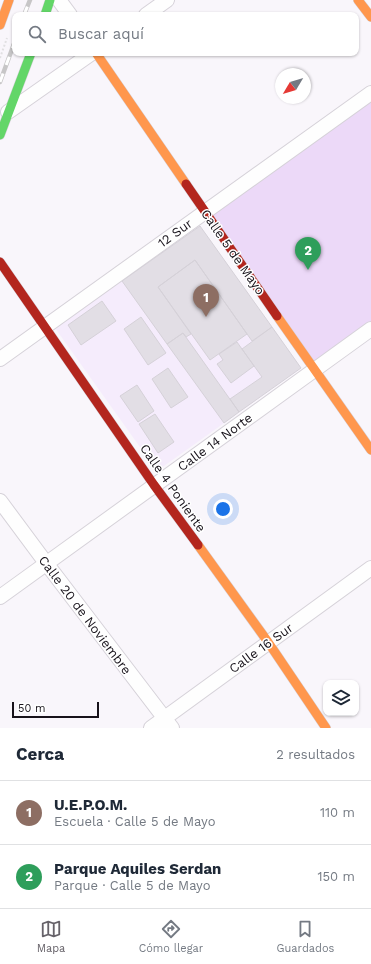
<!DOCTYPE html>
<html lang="es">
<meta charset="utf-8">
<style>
body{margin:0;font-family:"Work Sans",sans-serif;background:#f2f2f3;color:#1f2937}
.controls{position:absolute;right:12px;bottom:12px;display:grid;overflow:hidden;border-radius:8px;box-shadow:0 1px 3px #0004}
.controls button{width:36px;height:36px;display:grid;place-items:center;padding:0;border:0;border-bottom:1px solid #e0e1e3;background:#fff;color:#1f2937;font:20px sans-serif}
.compass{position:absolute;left:275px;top:68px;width:36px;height:36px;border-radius:50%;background:#fff;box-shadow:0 1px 3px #0004;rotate:232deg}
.scale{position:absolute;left:12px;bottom:10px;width:87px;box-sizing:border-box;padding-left:4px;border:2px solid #17121a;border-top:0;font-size:11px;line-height:14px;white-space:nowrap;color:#17121a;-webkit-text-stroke:3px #fff;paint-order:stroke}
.you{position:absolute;left:223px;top:509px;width:14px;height:14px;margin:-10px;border:3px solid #fff;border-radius:50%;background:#1a73e8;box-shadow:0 0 0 6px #1a73e833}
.badge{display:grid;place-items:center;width:26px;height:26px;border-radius:50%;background:#666269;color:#fff;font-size:13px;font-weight:700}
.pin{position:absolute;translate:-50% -33px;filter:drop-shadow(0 1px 2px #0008)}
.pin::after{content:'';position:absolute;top:21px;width:14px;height:12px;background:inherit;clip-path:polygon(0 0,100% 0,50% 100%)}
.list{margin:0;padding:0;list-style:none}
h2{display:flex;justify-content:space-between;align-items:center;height:52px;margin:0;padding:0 16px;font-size:17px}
h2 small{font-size:13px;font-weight:400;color:#747a83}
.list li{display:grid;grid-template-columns:26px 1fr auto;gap:12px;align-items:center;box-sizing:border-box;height:64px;padding:0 16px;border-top:1px solid #e0e1e3}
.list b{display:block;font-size:15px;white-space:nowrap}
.list p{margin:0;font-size:13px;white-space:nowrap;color:#747a83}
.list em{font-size:13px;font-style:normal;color:#747a83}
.icon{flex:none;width:22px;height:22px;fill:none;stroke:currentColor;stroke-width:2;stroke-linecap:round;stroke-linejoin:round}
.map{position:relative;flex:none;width:371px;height:728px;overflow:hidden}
.search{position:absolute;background:#fff;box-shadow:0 1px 3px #0004;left:12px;right:12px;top:12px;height:44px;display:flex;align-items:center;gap:10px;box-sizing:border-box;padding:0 14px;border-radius:8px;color:#747a83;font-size:15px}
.sheet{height:180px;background:#fff}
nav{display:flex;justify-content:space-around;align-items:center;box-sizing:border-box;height:56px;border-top:1px solid #e0e1e3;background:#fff;font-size:11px;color:#747a83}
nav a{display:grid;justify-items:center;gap:2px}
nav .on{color:#666269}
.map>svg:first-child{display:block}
</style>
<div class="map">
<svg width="371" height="728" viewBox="0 0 371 728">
<rect width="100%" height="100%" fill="#f9f6fb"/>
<!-- built -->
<path fill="#f5ecfc" d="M200 226 301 368 157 471 55 328Z"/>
<!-- green -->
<path fill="#ecd9f8" d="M371 93V329L315 370 205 212Z"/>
<!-- building -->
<path fill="#e2dee5" stroke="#d5d1d8" d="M200 226 272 327 252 341 195 260 158 287 191 334 186 337 183 333 167 344 122 281Z
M195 260 247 334 210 360 158 287Z
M102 301 116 321 81 345 68 325Z
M141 317 166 353 148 365 124 329Z
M272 327 301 368 239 412 230 399 262 377 242 349Z
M183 333 239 412 224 423 167 344Z
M237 342 254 366 231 383 217 364 223 360 219 354Z
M168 368 188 397 171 408 152 379Z
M137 385 154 411 138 422 120 396Z
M155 414 174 442 158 453 139 424Z"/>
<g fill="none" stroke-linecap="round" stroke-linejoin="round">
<defs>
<path id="street" d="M59 0 70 15
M146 15 167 0
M8 112 92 53
M0 359 371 93
M0 501 46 563 172 728
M0 597 371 329
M151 728 371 568"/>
<path id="fast" d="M45 15 50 0
M0 135 31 53"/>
<path id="slow" d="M358 0 371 17
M0 25 9 0
M96 53 186 184
M277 316 371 450
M198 545 268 642 326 728"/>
<path id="jam" d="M186 184 277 316
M0 262 154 485 198 545"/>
</defs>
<!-- street casing -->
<use href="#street" stroke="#d6d2d9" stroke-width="16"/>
<!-- fast casing -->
<use href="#fast" stroke="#d6d2d9" stroke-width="10"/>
<!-- slow casing -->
<use href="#slow" stroke="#d6d2d9" stroke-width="10"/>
<!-- jam casing -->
<use href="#jam" stroke="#d6d2d9" stroke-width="10"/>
<!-- path -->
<path stroke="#e1e0e2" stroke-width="2" stroke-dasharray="2 2" stroke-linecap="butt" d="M0 58 7 38"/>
<!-- street -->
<use href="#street" stroke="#fefefe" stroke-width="14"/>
<!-- fast -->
<use href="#fast" stroke="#63d668" stroke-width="9"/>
<!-- slow -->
<use href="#slow" stroke="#ff974d" stroke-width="9"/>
<!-- jam -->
<use href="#jam" stroke="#b3261e" stroke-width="9"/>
<defs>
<path id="rail" d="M24 15 30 0
M0 82 15 41"/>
</defs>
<!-- rail casing -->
<use href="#rail" stroke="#c7c6c7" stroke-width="4.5"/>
<!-- rail -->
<use href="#rail" stroke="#fff" stroke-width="3" stroke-dasharray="9" stroke-linecap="butt"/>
</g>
<g text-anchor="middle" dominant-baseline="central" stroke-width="3" stroke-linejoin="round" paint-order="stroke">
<!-- street labels -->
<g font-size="13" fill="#17121a" stroke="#fff">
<text transform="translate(175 233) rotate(-36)">12 Sur</text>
<text transform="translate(233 252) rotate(55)">Calle 5 de Mayo</text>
<text transform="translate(215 442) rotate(-36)">Calle 14 Norte</text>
<text transform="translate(173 488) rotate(55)">Calle 4 Poniente</text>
<text transform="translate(85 615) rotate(53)">Calle 20 de Noviembre</text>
<text transform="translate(261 648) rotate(-36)">Calle 16 Sur</text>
</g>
</g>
</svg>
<div class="controls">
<button><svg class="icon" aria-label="layers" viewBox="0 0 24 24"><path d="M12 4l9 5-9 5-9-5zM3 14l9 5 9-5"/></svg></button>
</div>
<svg class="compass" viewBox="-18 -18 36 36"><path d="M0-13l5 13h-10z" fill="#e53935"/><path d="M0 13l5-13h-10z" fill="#747a83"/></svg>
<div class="scale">50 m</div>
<div class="you"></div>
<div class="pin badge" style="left:206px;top:317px;background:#8d6e63">1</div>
<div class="pin badge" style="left:308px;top:270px;background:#2e9e5b">2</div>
<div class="search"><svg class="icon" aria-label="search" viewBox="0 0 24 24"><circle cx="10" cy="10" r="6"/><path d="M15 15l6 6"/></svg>Buscar aquí</div>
</div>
<section class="sheet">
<h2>Cerca<small>2 resultados</small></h2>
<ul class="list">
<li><span class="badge" style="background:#8d6e63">1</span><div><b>U.E.P.O.M.</b><p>Escuela · Calle 5 de Mayo</p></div><em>110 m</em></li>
<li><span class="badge" style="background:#2e9e5b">2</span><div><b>Parque Aquiles Serdan</b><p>Parque · Calle 5 de Mayo</p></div><em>150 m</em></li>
</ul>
</section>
<nav>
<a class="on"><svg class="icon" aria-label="map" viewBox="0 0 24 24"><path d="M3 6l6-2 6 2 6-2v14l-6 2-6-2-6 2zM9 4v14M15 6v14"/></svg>Mapa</a>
<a><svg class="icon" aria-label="directions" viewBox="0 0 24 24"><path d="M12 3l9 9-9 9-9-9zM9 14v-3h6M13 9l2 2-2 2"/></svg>Cómo llegar</a>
<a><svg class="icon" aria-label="saved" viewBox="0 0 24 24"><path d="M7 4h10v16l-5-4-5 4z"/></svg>Guardados</a>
</nav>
